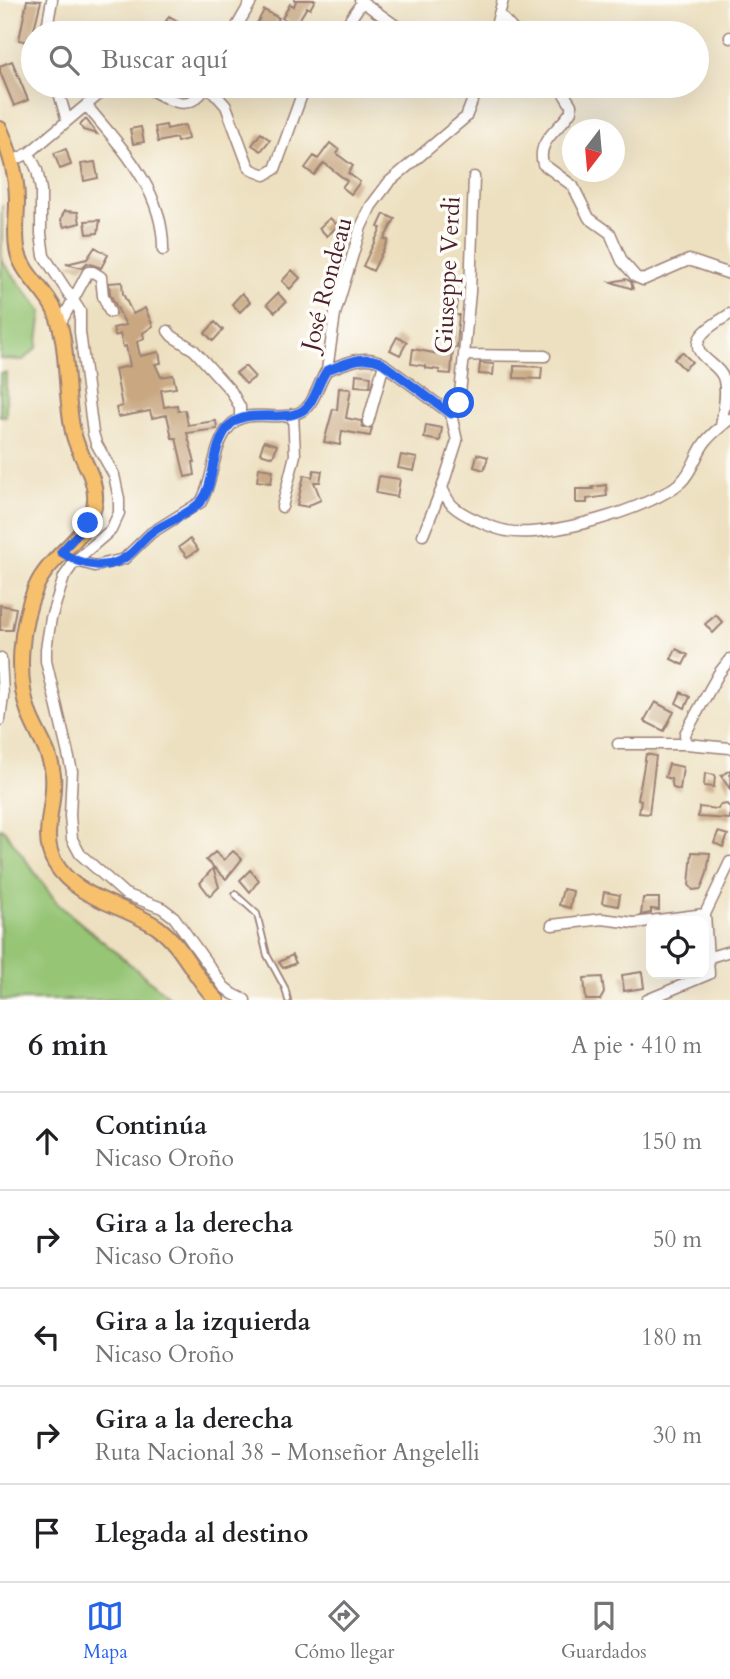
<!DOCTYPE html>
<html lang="es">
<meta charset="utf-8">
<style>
body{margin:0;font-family:Cardo,serif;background:#f6f6f6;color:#202124}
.controls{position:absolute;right:21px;bottom:21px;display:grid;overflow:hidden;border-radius:14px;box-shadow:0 7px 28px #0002}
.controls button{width:63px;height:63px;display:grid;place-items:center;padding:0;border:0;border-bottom:2px solid #e0e0e0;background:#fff;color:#202124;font:35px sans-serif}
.compass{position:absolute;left:562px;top:119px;width:63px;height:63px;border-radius:50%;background:#fff;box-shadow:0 7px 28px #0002;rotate:196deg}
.stop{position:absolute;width:21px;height:21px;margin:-16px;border:5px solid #2563eb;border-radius:50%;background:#fff}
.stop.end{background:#2563eb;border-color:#fff;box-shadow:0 2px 7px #0008}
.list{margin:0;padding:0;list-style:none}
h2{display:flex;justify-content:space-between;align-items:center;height:91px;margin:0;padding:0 28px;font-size:30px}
h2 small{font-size:23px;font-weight:400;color:#757577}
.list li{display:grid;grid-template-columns:46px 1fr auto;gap:21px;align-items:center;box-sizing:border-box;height:98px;padding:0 28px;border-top:2px solid #e0e0e0}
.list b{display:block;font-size:26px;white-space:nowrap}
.list p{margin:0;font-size:23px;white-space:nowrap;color:#757577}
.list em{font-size:23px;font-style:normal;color:#757577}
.icon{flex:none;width:38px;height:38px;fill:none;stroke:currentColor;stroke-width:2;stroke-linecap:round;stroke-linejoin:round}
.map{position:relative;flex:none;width:730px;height:1000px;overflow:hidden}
.search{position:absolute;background:#fff;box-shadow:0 7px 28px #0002;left:21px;right:21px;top:21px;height:77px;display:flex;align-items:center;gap:18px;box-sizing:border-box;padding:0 24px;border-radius:38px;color:#757577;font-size:26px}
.sheet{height:581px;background:#fff}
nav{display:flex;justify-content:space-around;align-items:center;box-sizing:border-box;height:98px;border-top:2px solid #e0e0e0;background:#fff;font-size:19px;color:#757577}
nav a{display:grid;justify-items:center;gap:4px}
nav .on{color:#2563eb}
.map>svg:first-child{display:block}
</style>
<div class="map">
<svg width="730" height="1000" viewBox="0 0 730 1000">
<rect width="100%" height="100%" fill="#fdfcf7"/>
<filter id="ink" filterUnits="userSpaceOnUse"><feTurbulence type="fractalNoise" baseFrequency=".0143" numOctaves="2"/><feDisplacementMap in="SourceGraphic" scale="14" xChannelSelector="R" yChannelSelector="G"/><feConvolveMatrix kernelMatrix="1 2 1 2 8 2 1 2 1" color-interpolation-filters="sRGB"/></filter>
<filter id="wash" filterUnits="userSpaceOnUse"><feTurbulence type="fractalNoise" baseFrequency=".00686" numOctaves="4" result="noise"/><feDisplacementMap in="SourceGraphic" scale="28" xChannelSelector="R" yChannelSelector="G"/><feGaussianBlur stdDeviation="1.57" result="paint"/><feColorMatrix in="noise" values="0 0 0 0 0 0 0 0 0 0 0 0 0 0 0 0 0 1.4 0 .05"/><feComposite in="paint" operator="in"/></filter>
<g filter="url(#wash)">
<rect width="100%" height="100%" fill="#ede0c0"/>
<!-- green -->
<path fill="#95c574" stroke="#707250" stroke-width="2" d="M2 205 1 260 42 312 37 348 23 360 0 359Z
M0 373H6V416H0Z
M0 828 4 830 58 904 173 1000H0Z"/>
<g id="blocks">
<!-- building -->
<path fill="#c8a781" d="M27 0 41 1 33 33V43L19 40Z
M294 0H315L310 9 307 7 296 25 282 18 290 4 294 6 296 1Z
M264 10 279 18 270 33H252Z
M169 16 183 24 178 33H168L161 30Z
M63 21 76 24 74 33 61 32Z
M12 61 28 100 14 106 0 72V66Z
M86 119 97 134 83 130 80 125Z
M166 125 167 129 185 125 188 139 177 142 176 138 158 142 155 127Z
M141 127 144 142 133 144 130 129Z
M261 133 270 140 261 151 252 145Z
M330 143 339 150 337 154 353 166 348 173 360 182 351 194 342 187 347 181 324 163 314 175 305 168 314 156 318 159Z
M66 149 71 165 60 169 54 153Z
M95 162 98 178 84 181 81 164Z
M64 211 78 212 80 223 64 227 61 220Z
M384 214 395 219 384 239 388 240 373 271 363 266 381 228 378 227Z
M330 218 338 226 327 236 319 228Z
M100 220 98 233 87 234 85 221Z
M95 247 108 255 101 268 87 263 82 268 66 264 87 259Z
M292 270 300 278 290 289 282 281Z
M626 279 631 282 633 289 611 282Z
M122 282 123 294 133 314 145 308 153 326 143 333 144 338 137 342 140 356 159 352 161 363 155 364 161 377 173 375 176 388 161 390 164 407 177 405 178 411 185 410 188 425 216 421 217 429 187 433 195 462H193L195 475 185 477 176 438H172L167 415 152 418 150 411 118 417 116 408 122 406 115 369 130 366 126 346 123 347 120 334 115 336 113 328 126 325 110 294 109 283Z
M446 292 458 294 455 315H459L457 333H458L457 348 453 347 451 374 439 373 440 370 425 368V366L411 364 413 349 444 355 447 329H446L448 308 445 307Z
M242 293 250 302 240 312 232 304Z
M278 293 286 302 275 312 267 304Z
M215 322 223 330 213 341 205 333Z
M397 337 407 342 400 355 390 350Z
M682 352 692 362 684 369 674 359Z
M480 363 494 364 493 375 479 374Z
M245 366 255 377 246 384 236 373Z
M514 366 542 367 541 379 514 378Z
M356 374 371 376 370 387 355 386Z
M339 388 351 389 346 418 361 421 363 428H372L370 436 342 431 340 445 324 442 333 409 337 410Z
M426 425 442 428 440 441 424 438Z
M264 441 277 445 273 457 260 453Z
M477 454 488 457 484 470 474 467Z
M401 455 417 458 414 471 398 468Z
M259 468 273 470 271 483 257 481Z
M314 470 322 471 320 482H314L321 500 309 505 308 507 297 505 304 475 312 477Z
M379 476 400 479 397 497 376 493Z
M606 485 607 496 587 499V503H576V489H593L592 487Z
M190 539 198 550 187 557 179 547Z
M0 605 16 608 12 630H0Z
M716 615 723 623 713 633 705 624Z
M676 649 688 655 683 665 671 659Z
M681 692 690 697 685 708 676 703Z
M655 702 674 712 664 731 644 721Z
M646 754 656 756 649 814 639 813 641 800 638 799Z
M669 764 683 767 680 790 673 788 671 779 665 777Z
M730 770V789L721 776Z
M705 773 715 775 714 787 704 786Z
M727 804 730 808V819L698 817 699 807 718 809 720 805Z
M718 832 728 835 723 847 714 843Z
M233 851 242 859 226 879 206 860 215 852 224 860Z
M692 852 710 853 707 873 701 889 693 890 689 885Z
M213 868 219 887 210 896 200 883Z
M250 870 259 880 250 892 240 880Z
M563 889 573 891 570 908 559 905Z
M604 892 620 895 618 906 602 903Z
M643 898H659V910L651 909V913L641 915Z
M292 955 296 963 283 968 279 962Z
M642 972 644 988 624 991 622 975Z
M602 977 604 993 600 1000H586L584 978Z"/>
</g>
</g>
<g filter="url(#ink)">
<use href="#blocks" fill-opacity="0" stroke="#9c8076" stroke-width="2"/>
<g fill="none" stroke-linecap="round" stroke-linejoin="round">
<defs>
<path id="lane" d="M235 894 257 914 267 955 285 988 288 1000"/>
<path id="street" d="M360 0 406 33
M499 14 516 33
M46 33 52 0
M233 33 252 0
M341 33 362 2
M494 33 503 0
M730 37V38
M57 86 67 121
M143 86C170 99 187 116 207 86
M208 86 226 106 248 165 252 170 265 175 275 169 305 86
M463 86 475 97
M559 86 571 105V111C560 130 536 140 543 164L573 186 589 218 610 233 622 261 636 277 643 280 689 260 730 274
M86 105C121 147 164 191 163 250
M29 153 37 170 41 190V234L44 256 80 311V332L93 433 96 443 114 475 119 499V513L111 530 75 561 64 577 51 618 46 649V661L72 771 70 816 72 839 80 854 125 894 162 908 174 917 224 987 233 994 245 1000
M13 161 29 153 109 86
M59 326 88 272H93L101 277 103 296 110 312
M168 331 172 336 194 350 231 391 240 407V418
M464 355 545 356
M327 370 335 314 361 227 371 206 389 182 466 117 478 86
M451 414 459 403 464 355 470 292 474 177
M368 422 384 364
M721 426C723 413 728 391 723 377 719 368 711 364 704 357 685 338 716 323 730 314
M282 507 295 455 293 414
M423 535 442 488
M73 560 95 566 124 559 151 533 201 502C215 479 211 448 230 426 247 406 280 424 302 411 315 404 318 382 327 370 345 364 364 353 382 363L451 414 457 441 442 488C445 494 448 502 453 506 462 515 494 529 507 531 546 539 651 509 681 482 693 471 696 453 706 441 713 432 722 426 730 419
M730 659 719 673 685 734 686 744 730 748
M0 720 3 696 1 658
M618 744H686
M552 925 602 919 634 923 705 914
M710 957 730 951
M647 1000 709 974 705 914 730 862"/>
<path id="primary" d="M0 129C10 153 17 175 17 201 17 218 14 236 18 253 24 276 46 290 55 311 70 344 64 398 74 436 80 458 97 477 95 501 91 538 50 554 36 587 20 625 15 678 30 716 38 736 51 753 53 775 56 805 39 836 55 863 76 899 125 905 157 927 184 946 194 978 217 1000"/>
</defs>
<!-- lane casing -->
<use href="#lane" stroke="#9c8076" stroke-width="8"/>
<!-- street casing -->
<use href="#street" stroke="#9c8076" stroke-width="13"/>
<!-- primary casing -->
<use href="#primary" stroke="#9c8076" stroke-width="18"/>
<!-- lane -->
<use href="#lane" stroke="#fff" stroke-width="4.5"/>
<!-- street -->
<use href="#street" stroke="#fff" stroke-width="10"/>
<!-- primary -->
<use href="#primary" stroke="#f7c06c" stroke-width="14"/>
</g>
</g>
<g fill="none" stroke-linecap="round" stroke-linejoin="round" filter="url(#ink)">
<!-- route -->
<path stroke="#2563eb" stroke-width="9" d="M88 523 61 552C82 566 109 572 130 554 140 546 146 535 157 529 171 520 193 512 202 500 216 482 210 447 230 425 248 407 281 423 302 411 315 403 318 382 327 370 345 364 364 353 382 363L451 414 459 403"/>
</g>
<g text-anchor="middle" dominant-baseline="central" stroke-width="7" stroke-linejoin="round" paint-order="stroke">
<!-- street labels -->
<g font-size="24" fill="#4a1f2b" stroke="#fdfcf7">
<text transform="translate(448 275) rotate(-87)">Giuseppe Verdi</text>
<text transform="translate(327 284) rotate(-75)">José Rondeau</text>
</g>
</g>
</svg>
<div class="controls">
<button><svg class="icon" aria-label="locate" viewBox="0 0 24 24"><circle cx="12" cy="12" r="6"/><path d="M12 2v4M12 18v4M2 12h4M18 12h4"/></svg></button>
</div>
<svg class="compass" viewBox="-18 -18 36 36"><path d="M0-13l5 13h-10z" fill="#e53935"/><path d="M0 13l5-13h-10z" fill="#757577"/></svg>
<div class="stop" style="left:459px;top:403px"></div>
<div class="stop end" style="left:88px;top:523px"></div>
<div class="search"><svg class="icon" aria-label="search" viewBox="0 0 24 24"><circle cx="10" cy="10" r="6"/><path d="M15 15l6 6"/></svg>Buscar aquí</div>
</div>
<section class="sheet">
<h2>6 min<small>A pie · 410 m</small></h2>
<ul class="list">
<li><svg class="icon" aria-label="ahead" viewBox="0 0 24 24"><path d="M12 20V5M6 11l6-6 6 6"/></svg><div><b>Continúa</b><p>Nicaso Oroño</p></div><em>150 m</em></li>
<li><svg class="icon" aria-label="right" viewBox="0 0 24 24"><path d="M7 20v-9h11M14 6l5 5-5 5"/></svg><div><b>Gira a la derecha</b><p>Nicaso Oroño</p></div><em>50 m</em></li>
<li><svg class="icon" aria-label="left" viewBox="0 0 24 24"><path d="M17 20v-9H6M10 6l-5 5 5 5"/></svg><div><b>Gira a la izquierda</b><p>Nicaso Oroño</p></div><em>180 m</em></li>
<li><svg class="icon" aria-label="right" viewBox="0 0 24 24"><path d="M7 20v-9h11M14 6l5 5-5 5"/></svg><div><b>Gira a la derecha</b><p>Ruta Nacional 38 - Monseñor Angelelli</p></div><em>30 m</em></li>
<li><svg class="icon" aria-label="arrive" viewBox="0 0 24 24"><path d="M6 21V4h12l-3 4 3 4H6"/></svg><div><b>Llegada al destino</b></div></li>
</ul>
</section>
<nav>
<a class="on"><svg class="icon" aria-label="map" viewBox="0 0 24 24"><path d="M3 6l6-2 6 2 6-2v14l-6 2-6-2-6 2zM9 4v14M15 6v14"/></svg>Mapa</a>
<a><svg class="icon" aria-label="directions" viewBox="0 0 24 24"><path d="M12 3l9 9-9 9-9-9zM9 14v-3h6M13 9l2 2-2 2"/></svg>Cómo llegar</a>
<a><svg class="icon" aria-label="saved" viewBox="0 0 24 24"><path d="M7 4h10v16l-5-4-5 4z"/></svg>Guardados</a>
</nav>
